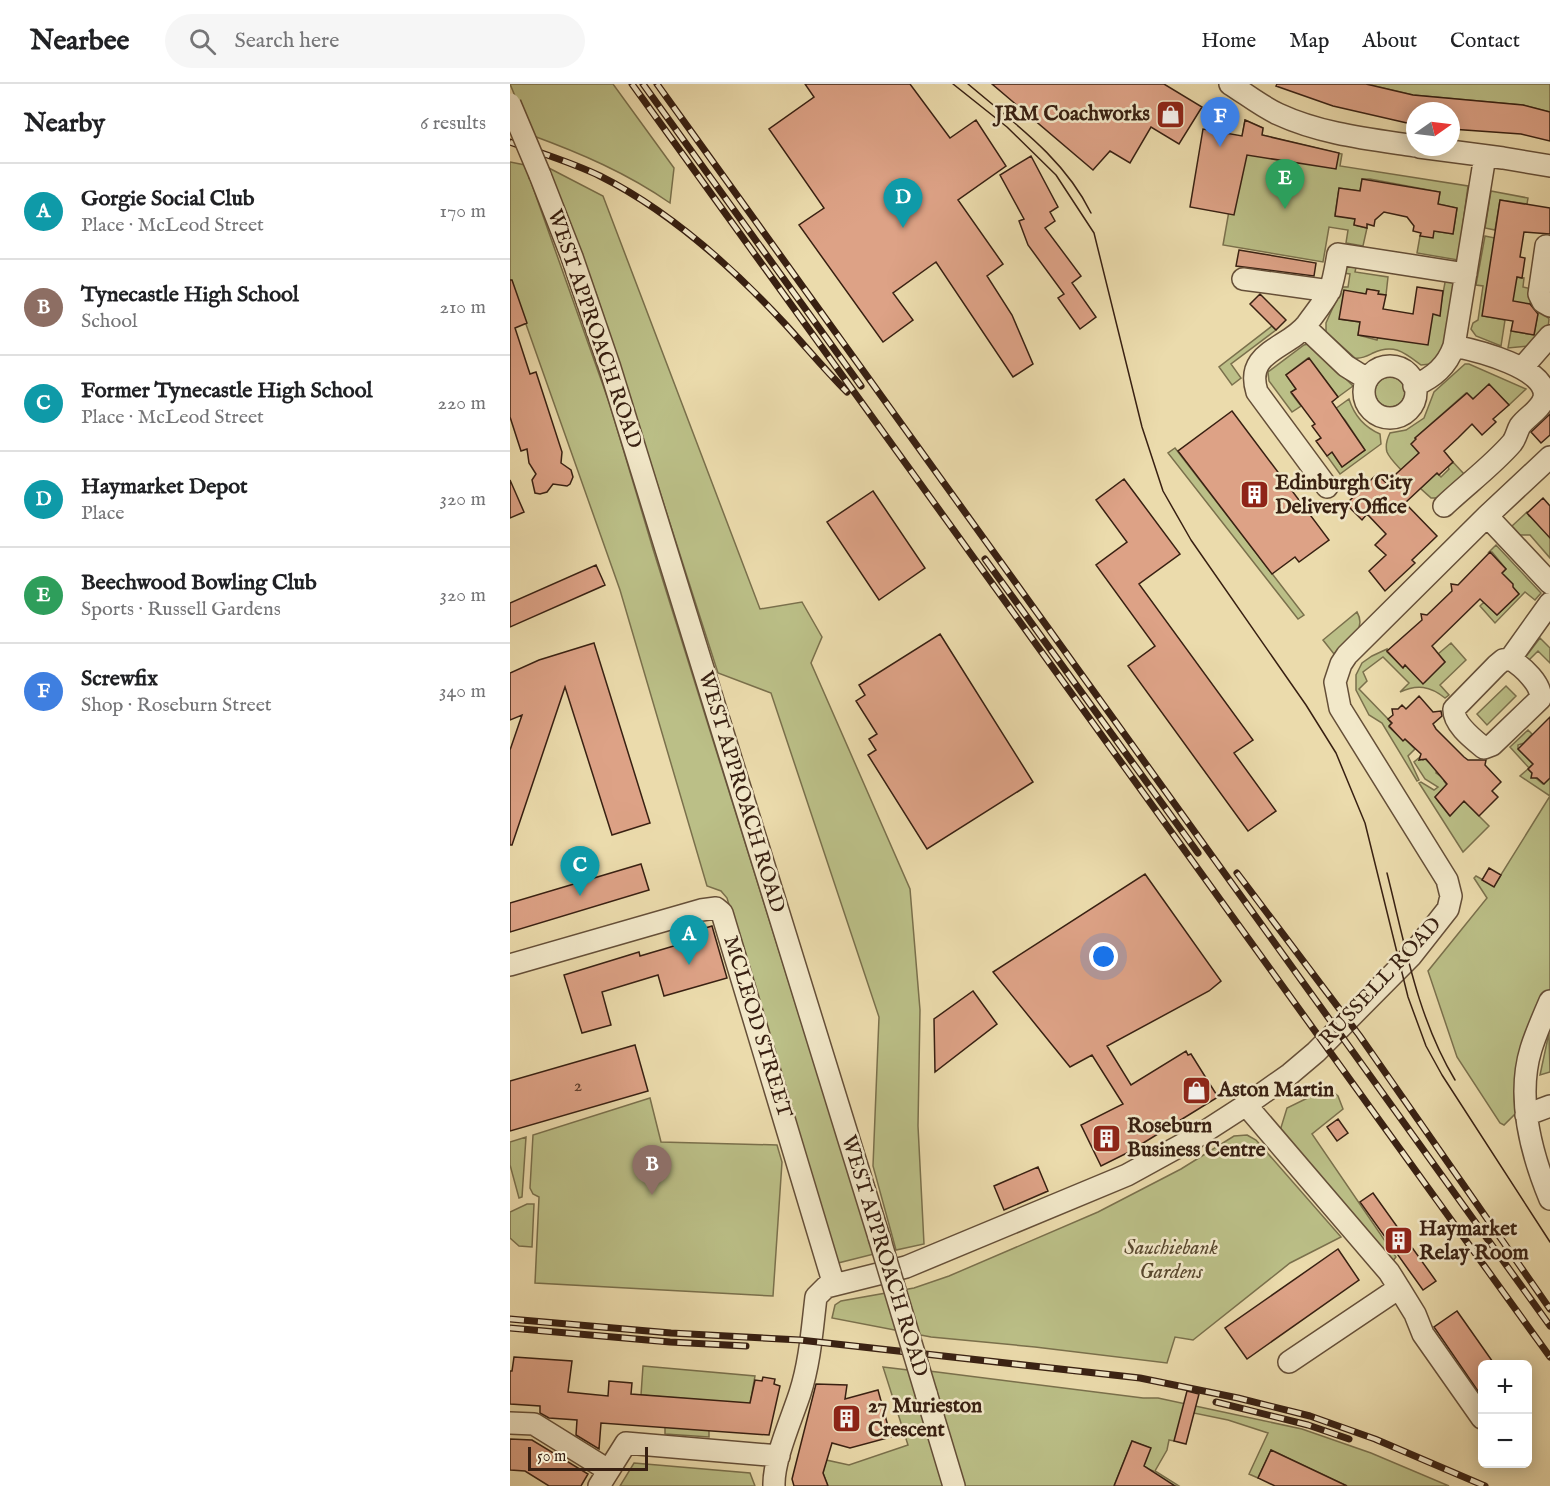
<!DOCTYPE html>
<meta charset="utf-8">
<style>
body{margin:0;font-family:"IM FELL English",serif;background:#f6f6f6;color:#202124}
.controls{position:absolute;right:18px;bottom:18px;display:grid;overflow:hidden;border-radius:9px;box-shadow:0 3px 15px #0003}
.controls button{width:54px;height:54px;display:grid;place-items:center;padding:0;border:0;border-bottom:2px solid #e0e0e0;background:#fff;color:#202124;font:30px sans-serif}
.compass{position:absolute;left:896px;top:18px;width:54px;height:54px;border-radius:50%;background:#fff;box-shadow:0 3px 15px #0003;rotate:76deg}
.scale{position:absolute;left:18px;bottom:15px;width:120px;box-sizing:border-box;padding-left:6px;border:3px solid #382012;border-top:0;font-size:16px;line-height:21px;white-space:nowrap;color:#382012;-webkit-text-stroke:4px #f2e8c9;paint-order:stroke}
.you{position:absolute;left:594px;top:873px;width:21px;height:21px;margin:-15px;border:4px solid #fff;border-radius:50%;background:#1a73e8;box-shadow:0 0 0 9px #1a73e833}
.badge{display:grid;place-items:center;width:39px;height:39px;border-radius:50%;background:#7c3aed;color:#fff;font-size:20px;font-weight:700}
.pin{position:absolute;translate:-50% -50px;filter:drop-shadow(0 2px 3px #0008)}
.pin::after{content:'';position:absolute;top:32px;width:21px;height:18px;background:inherit;clip-path:polygon(0 0,100% 0,50% 100%)}
.list{margin:0;padding:0;list-style:none}
h2{display:flex;justify-content:space-between;align-items:center;height:78px;margin:0;padding:0 24px;font-size:26px}
h2 small{font-size:20px;font-weight:400;color:#757577}
.list li{display:grid;grid-template-columns:39px 1fr auto;gap:18px;align-items:center;box-sizing:border-box;height:96px;padding:0 24px;border-top:2px solid #e0e0e0}
.list b{display:block;font-size:22px;white-space:nowrap}
.list p{margin:0;font-size:20px;white-space:nowrap;color:#757577}
.list em{font-size:20px;font-style:normal;color:#757577}
.icon{flex:none;width:33px;height:33px;fill:none;stroke:currentColor;stroke-width:2;stroke-linecap:round;stroke-linejoin:round}
.map{position:relative;flex:none;width:1040px;height:1402px;overflow:hidden}
header{display:flex;align-items:center;gap:36px;box-sizing:border-box;height:84px;padding:0 30px;background:#fff;border-bottom:2px solid #e0e0e0}
header strong{font-size:28px}
nav{display:flex;gap:33px;margin-inline-start:auto;font-size:21px}
.search{width:420px;height:54px;background:#f6f6f6;display:flex;align-items:center;gap:15px;box-sizing:border-box;padding:0 21px;border-radius:33px;color:#757577;font-size:22px}
main{display:flex}
aside{flex:1;background:#fff}
.map>svg:first-child{display:block}
</style>
<header>
<strong>Nearbee</strong>
<div class="search"><svg class="icon" aria-label="search" viewBox="0 0 24 24"><circle cx="10" cy="10" r="6"/><path d="M15 15l6 6"/></svg>Search here</div>
<nav><a>Home</a><a>Map</a><a>About</a><a>Contact</a></nav>
</header>
<main>
<aside>
<h2>Nearby<small>6 results</small></h2>
<ul class="list">
<li><span class="badge" style="background:#0f9aa8">A</span><div><b>Gorgie Social Club</b><p>Place · McLeod Street</p></div><em>170 m</em></li>
<li><span class="badge" style="background:#8d6e63">B</span><div><b>Tynecastle High School</b><p>School</p></div><em>210 m</em></li>
<li><span class="badge" style="background:#0f9aa8">C</span><div><b>Former Tynecastle High School</b><p>Place · McLeod Street</p></div><em>220 m</em></li>
<li><span class="badge" style="background:#0f9aa8">D</span><div><b>Haymarket Depot</b><p>Place</p></div><em>320 m</em></li>
<li><span class="badge" style="background:#2e9e5b">E</span><div><b>Beechwood Bowling Club</b><p>Sports · Russell Gardens</p></div><em>320 m</em></li>
<li><span class="badge" style="background:#3f7fe0">F</span><div><b>Screwfix</b><p>Shop · Roseburn Street</p></div><em>340 m</em></li>
</ul>
</aside>
<div class="map">
<svg width="1040" height="1402" viewBox="0 0 1040 1402">
<rect width="100%" height="100%" fill="#ebdbac"/>
<filter id="stains"><feTurbulence type="fractalNoise" baseFrequency=".00333" numOctaves="4"/><feColorMatrix values="0 0 0 0 .2 0 0 0 0 .09 0 0 0 0 .02 0 0 0 .5 -.17"/></filter>
<radialGradient id="worn" r=".72"><stop offset=".6" stop-color="#630" stop-opacity="0"/><stop offset="1" stop-color="#630" stop-opacity=".3"/></radialGradient>
<!-- green -->
<path fill="#bbbf87" stroke="#7a704c" stroke-width="1.5" d="M0 0H103L164 84 160 119C117 89 70 69 21 51Z
M856 0H1040V28L1013 21 903 11Z
M735 36 753 44 752 51 832 70 830 82 958 102 948 176 907 169 910 152 924 147 943 150 947 124 928 120 930 108 860 95H852L850 107 829 104 825 131 845 135 844 141 857 144 853 162 836 159 838 146 819 143 813 178 713 161Z
M0 78 15 81 100 321 143 465 364 1170 328 1179 217 814 211 807 197 802 110 506 0 195Z
M35 82 93 112 250 525 292 518 312 553 301 579 400 805 410 926 408 1042 414 1160 386 1166 363 1082 369 933 261 609 208 589 86 209Z
M981 107 1018 114 1017 120 990 116 985 146 975 144Z
M975 152 985 154 973 232 995 236 991 262 966 252 961 245 963 239 968 236 973 202 966 201Z
M847 179 845 188 878 193 876 211 868 210V207L857 205 856 210 834 207 830 235 850 238 848 251 867 256 868 253 923 230 929 231 936 193 945 195 934 265 921 280 911 281C895 269 884 259 863 269 857 272 852 275 845 274L816 248V239L832 203H838L840 190 833 189 835 183Z
M1007 193 1014 194 1013 203 1022 205 1020 220 999 223Z
M1029 222 1039 235 1038 245 1020 262 998 264 1001 247 1024 251Z
M762 242 766 246 721 280 731 294 722 301 709 283Z
M798 260 804 263 843 302 828 313 798 274 776 291 786 305 781 309 791 322 782 328 759 297 758 288 794 261Z
M955 280H959L1016 305 999 321 979 301 963 315 956 309 905 354 909 369 894 383 912 403 927 389 931 393 939 385 938 383 943 378 954 390 929 414H921C910 404 882 380 877 368 875 361 877 355 880 349L896 346 914 334 924 308Z
M865 308a15 15 0 1 1 30 0a15 15 0 1 1-30 0Z
M839 315C844 331 854 343 870 350L871 360 830 390 817 372 822 368 832 383 855 366 835 336 825 325Z
M665 364 794 531 788 535 658 369Z
M1017 428 1019 432 1040 443V474L1020 451H1010L1002 442Z
M986 461 1031 509 1025 516 1015 508 985 539 970 522 974 518 987 531 1009 510 990 491 996 485 982 468H979Z
M847 528C858 547 836 559 824 570L813 556Z
M1030 554 1040 564V579L1028 567 1017 578 1014 575Z
M941 559 956 576 930 601 939 611 935 614C920 602 907 600 890 608L899 599 873 573 853 588 857 597 849 605 878 635 881 639 879 643 893 656 895 655 905 665 898 672 909 696 907 697 872 639 859 631 846 606V591L852 579 862 572 877 565V568L893 583 897 579 915 598 935 578 928 570Z
M996 602 1006 612 977 641 967 630Z
M1018 646 1022 650 1014 659 1008 661V665L1023 680 1019 684 1000 663Z
M910 673 913 676 915 675 927 686 926 689 936 696 934 697 937 701 925 713 939 731 954 717 979 742 953 768 909 699 911 698 924 706 928 703 915 695 904 678Z
M1018 685 1022 689V691L1033 700 1040 694V712L1010 692Z
M1040 712V905L1036 912 1008 1027 994 1041 990 1039 947 973 918 887 977 814 964 794 966 792 984 802Z
M1039 949 1040 988 1030 991Z
M818 1004 828 1012 833 1025 802 1050 886 1173 882 1178 769 1050 777 1024Z
M140 1014 151 1058 267 1061 272 1078 263 1212 25 1199 29 1113 23 1110 20 1104 23 1051Z
M737 1051 746 1056 831 1153 780 1179 683 1256 665 1253 657 1279 525 1263 421 1253 322 1234 325 1221 331 1217 404 1204 439 1192 588 1128 671 1085 724 1052Z
M16 1053 12 1113 9 1114 0 1081V1058Z
M17 1120H24L22 1163 9 1162 0 1154V1128Z
M133 1282 245 1292 240 1320 131 1311Z
M373 1283 398 1286 434 1402H318L313 1389 316 1376 339 1381 398 1361Z
M419 1287 633 1314H648L792 1345 861 1369 939 1402H837L761 1366 748 1394 739 1390 758 1349 718 1336 684 1329 664 1357 659 1356 657 1366 645 1387 669 1402H661L639 1394 643 1387 633 1383 640 1364 622 1357 604 1402H453Z
M155 1343 199 1346V1353L155 1350Z
M124 1379 240 1389 245 1402H110Z"/>
<!-- building -->
<path fill="#dda286" stroke="#382012" stroke-width="1.5" d="M295 0H400L440 54 466 36 496 82 448 116 493 180 477 192 502 231 523 280 503 293 426 178 383 209 403 236 373 258 289 141 314 124 259 45 304 13Z
M482 0H654L692 23 669 60 641 43 620 79 600 67 583 86Z
M767 0H856L903 11 1013 21 1040 28V57L1011 50 941 45V27H905V40L897 39 823 22 766 2Z
M735 36 753 44 752 51 829 69 826 85 737 71 724 131 680 123 693 45 732 52Z
M521 72 548 123 540 128 545 137 535 144 571 192 562 199 586 233 570 245 548 214 554 210 518 161 509 137 514 135 490 91Z
M852 95 930 108 928 120 947 124 943 150 924 147 923 154 910 152 911 149 903 147 904 142 897 133 874 128 865 136 864 142 857 140V144L844 141 845 135 825 132 829 104 850 107Z
M990 116 1040 124V150L1014 148 1010 173 1015 174 1012 194 1007 193 1003 217 1020 220 1028 230 1024 251 1001 247 1003 237 972 232Z
M729 166 806 179 804 192 726 182Z
M0 196H2L17 239 5 244 20 290 26 288 52 368 51 379 61 386 63 393 60 400 57 402 43 400 37 408 30 410 25 409 22 396 26 390 19 379 17 365 11 367 0 333Z
M907 203 933 207 930 232 923 230 918 261 848 251 850 238 829 235 834 206 856 210 857 205 869 207 868 210 876 211 873 225 903 230Z
M750 210 776 236 766 246 740 220Z
M799 274 828 313 822 318 855 366 832 383 822 368 817 372 806 357 811 354 802 342 805 340 781 308 786 305 776 291Z
M979 300 999 321 983 335 986 338 972 351 962 340 948 354 934 367 943 378 929 391 927 389 895 419 927 452 902 476 905 479 875 507 859 487 876 471 865 461 876 450 857 430 852 436 836 420 867 390 876 399 909 369 901 360 906 355 905 354 957 309 963 315Z
M722 327 819 456 789 478 785 473 762 490 668 367Z
M1040 330V351L1031 359 1021 348Z
M614 395 670 470 629 500 743 656 724 669 766 727 738 747 618 582 645 562 586 481 617 458 586 416Z
M0 396 14 428 0 434Z
M363 407 415 484 369 516 317 438Z
M1033 414 1040 422V454L1017 429Z
M980 468 996 485 992 489 1003 500V503L1009 510 987 531 970 515 922 562 935 578 913 600 895 581 893 584 877 567 912 536 911 530 917 531 942 507 941 500 948 501Z
M86 481 95 501 0 543V519Z
M430 550 523 698 417 765 358 671 366 666 359 655 367 650 346 617 355 611 349 601Z
M84 559 140 739 102 751 55 603 2 761H0V666L12 631 0 636V589L29 576Z
M909 612 923 628 931 627 932 632 923 640 926 645 954 673 958 676H976L975 681 991 698 982 707 988 713 969 732 954 717 940 732 925 713 937 700 916 675 909 676 911 670 895 655 893 657 879 642 882 639 878 635 883 631 882 625H888L892 621 896 625Z
M1040 633V694L1034 700 1027 694H1021L1022 689 1018 685 1023 680 1008 665Z
M131 780 139 806 0 848V819Z
M979 784 991 791 984 803 972 796Z
M635 790 711 897 699 907 597 962 621 1001 676 967 678 971 681 970 708 1013 617 1069 591 1082 571 1041 613 1020 582 971 560 983 483 888Z
M202 842 217 894 154 912 148 891 92 908 101 941 72 949 54 891 129 868 130 872 184 856 182 848Z
M463 907 487 940 425 988 424 935Z
M125 961 138 1007 0 1047V997Z
M828 1035 838 1049 827 1057 817 1043Z
M528 1083 538 1107 494 1126 484 1102Z
M863 1109 926 1197 913 1206 850 1118Z
M828 1165 849 1196 737 1275 715 1244Z
M947 1227 985 1281H972V1313L924 1243Z
M4 1273 62 1277 58 1308 98 1312 99 1297 122 1299 121 1310 240 1319 245 1296 252 1297 253 1293 265 1295 264 1300 270 1302 259 1351 91 1339 89 1365 66 1351 67 1336 39 1334 30 1329V1322L0 1320V1287H2Z
M306 1300 337 1301 335 1315 368 1306 381 1353 340 1364 322 1359 313 1389 318 1402H284L282 1395Z
M677 1307 689 1310 676 1360 664 1357Z
M0 1355 22 1356 78 1390 71 1402H39L15 1387 0 1386Z
M622 1357 641 1364 634 1382 665 1402H604Z
M761 1366 837 1402H765L748 1394Z"/>
<g fill="none" stroke-linecap="round" stroke-linejoin="round">
<defs>
<path id="minor" d="M720 0C736 10 751 22 768 30 811 50 859 55 905 62
M909 63 993 74 1040 82
M30 91 62 173 100 284 369 1153
M1036 162 1029 210 1033 218 1040 222
M733 195 820 207
M795 243 836 282 857 295
M854 308a26 26 0 1 1 52 0a26 26 0 1 1-52 0Z
M1012 284 1040 252
M904 302C924 293 937 282 944 262L975 72
M817 403 747 308C734 267 778 265 797 240 804 230 815 217 820 206 824 195 826 181 828 170L956 190
M934 422C956 401 982 382 1002 359 1006 354 1007 347 1010 342 1017 332 1030 327 1034 314 1040 284 964 266 944 262
M977 432 1040 499
M1000 575C1012 582 1033 601 1030 615L982 661 974 664C963 655 943 640 944 625L987 581 993 576 1000 575 1040 519
M0 881 191 826 206 824 212 829 324 1201
M1040 917C1033 933 1026 949 1021 965 1006 1014 1021 1069 1040 1115
M736 1021 879 1188 889 1204
M1016 1031 1040 1022
M779 1278 889 1204 905 1230 913 1250 972 1334
M416 1309 444 1402
M0 1339 24 1340 98 1386
M89 1402 116 1359 269 1372
M264 1402C263 1376 282 1334 290 1309 300 1278 302 1246 306 1213L316 1203 396 1183 617 1091 688 1052 736 1021 780 990 806 968 901 872 938 825 941 812 937 796 830 624 825 598 831 580 837 571 977 432 1040 373"/>
</defs>
<!-- minor casing -->
<use href="#minor" stroke="#654f38" stroke-width="24"/>
<!-- minor -->
<use href="#minor" stroke="#f2e8c9" stroke-width="21"/>
<!-- tram -->
<path stroke="#382012" stroke-width="1.5" d="M443 0 497 43 546 91 584 149 632 343 653 407 681 456 796 621 826 669 855 739 898 913 916 962 932 991 1040 1158
M458 0C504 39 554 74 581 129
M877 789C895 860 907 933 945 996"/>
<defs>
<path id="rail" d="M122 0 1040 1273
M133 0 351 302
M147 0 1040 1242
M0 58C30 69 61 78 90 92 160 127 222 183 275 240 296 263 315 286 337 308
M475 475 688 769
M727 789 849 951 1040 1225
M0 1235 161 1249 290 1256 630 1294 728 1314 800 1332 865 1355 975 1402
M0 1244 160 1258 236 1262
M706 1318 798 1341 839 1355"/>
</defs>
<!-- rail casing -->
<use href="#rail" stroke="#382012" stroke-width="7"/>
<!-- rail -->
<use href="#rail" stroke="#f2e8c9" stroke-width="4.5" stroke-dasharray="14" stroke-linecap="butt"/>
<defs>
<path id="minor-bridge" d="M0 20 30 91
M369 1153 416 1309"/>
</defs>
<!-- minor-bridge casing -->
<use href="#minor-bridge" stroke="#654f38" stroke-width="24" stroke-linecap="butt"/>
<!-- minor-bridge -->
<use href="#minor-bridge" stroke="#f2e8c9" stroke-width="21"/>
</g>
<!-- icons -->
<defs>
<symbol id="shop-square" viewBox="-11 -11 22 22"><rect x="-9" y="-9" width="18" height="18" rx="4" fill="#8f2418" stroke="#f2e8c9"/><path d="M-5-2.5h2.3a2.7 3.5 0 0 1 5.4 0H5L5.5 6h-11ZM-1.5-2.5h3a1.5 2.3 0 0 0-3 0Z" fill="#fff"/></symbol>
<symbol id="building-square" viewBox="-11 -11 22 22"><rect x="-9" y="-9" width="18" height="18" rx="4" fill="#8f2418" stroke="#f2e8c9"/><path d="M-4-6H4V6H1V3H-1V6H-4ZM-2.5-4.3h1.7v1.8h-1.7ZM.8-4.3h1.7v1.8H.8ZM-2.5-1h1.7V.8h-1.7ZM.8-1h1.7V.8H.8Z" fill="#fff"/></symbol>
</defs>
<g fill-rule="evenodd">
<use href="#shop-square" x="644" y="14" width="33" height="33"/>
<use href="#building-square" x="728" y="394" width="33" height="33"/>
<use href="#shop-square" x="670" y="990" width="33" height="33"/>
<use href="#building-square" x="580" y="1038" width="33" height="33"/>
<use href="#building-square" x="872" y="1140" width="33" height="33"/>
<use href="#building-square" x="320" y="1318" width="33" height="33"/>
</g>
<g text-anchor="middle" dominant-baseline="central" stroke-width="5" stroke-linejoin="round" paint-order="stroke">
<!-- number labels -->
<g font-size="18" fill="#61402f">
<text x="68" y="1002">2</text>
</g>
<!-- poi labels -->
<g font-size="21" font-weight="bold" fill="#382012" stroke="#f2e8c9" text-anchor="start">
<text x="640" y="30" text-anchor="end">JRM Coachworks</text>
<text x="765" y="399">Edinburgh City<tspan x="765" dy="24">Delivery Office</tspan></text>
<text x="708" y="1006">Aston Martin</text>
<text x="617" y="1042">Roseburn<tspan x="617" dy="24">Business Centre</tspan></text>
<text x="909" y="1145">Haymarket<tspan x="909" dy="24">Relay Room</tspan></text>
<text x="358" y="1322">27 Murieston<tspan x="358" dy="24">Crescent</tspan></text>
</g>
<!-- street labels -->
<g font-size="21" fill="#382012" stroke="#f2e8c9">
<text transform="translate(84 245) rotate(71)">WEST APPROACH ROAD</text>
<text transform="translate(231 708) rotate(73)">WEST APPROACH ROAD</text>
<text transform="translate(871 898) rotate(-47)">RUSSELL ROAD</text>
<text transform="translate(247 943) rotate(73)">MCLEOD STREET</text>
<text transform="translate(374 1172) rotate(73)">WEST APPROACH ROAD</text>
</g>
<!-- park labels -->
<g font-size="21" font-style="italic" fill="#59482f" stroke="#f2e8c9">
<text x="661" y="1164">Sauchiebank<tspan x="661" dy="24">Gardens</tspan></text>
</g>
</g>
<rect width="100%" height="100%" filter="url(#stains)"/>
<rect width="100%" height="100%" fill="url(#worn)"/>
</svg>
<div class="controls">
<button>+</button>
<button>−</button>
</div>
<svg class="compass" viewBox="-18 -18 36 36"><path d="M0-13l5 13h-10z" fill="#e53935"/><path d="M0 13l5-13h-10z" fill="#757577"/></svg>
<div class="scale">50 m</div>
<div class="you"></div>
<div class="pin badge" style="left:179px;top:881px;background:#0f9aa8">A</div>
<div class="pin badge" style="left:142px;top:1111px;background:#8d6e63">B</div>
<div class="pin badge" style="left:70px;top:812px;background:#0f9aa8">C</div>
<div class="pin badge" style="left:393px;top:144px;background:#0f9aa8">D</div>
<div class="pin badge" style="left:775px;top:125px;background:#2e9e5b">E</div>
<div class="pin badge" style="left:710px;top:63px;background:#3f7fe0">F</div>
</div>
</main>
